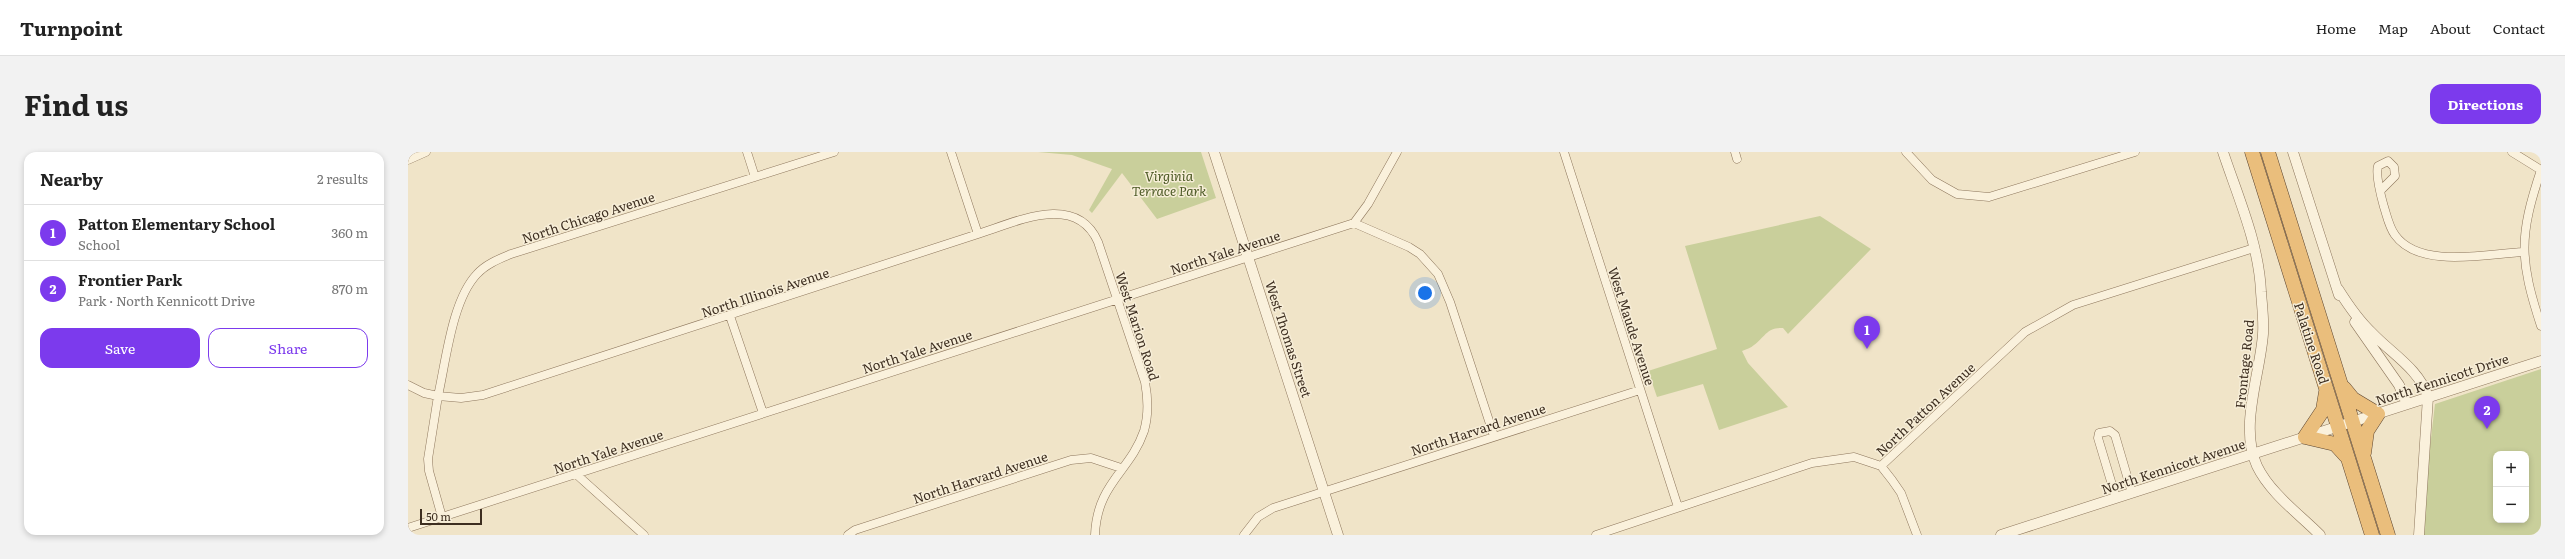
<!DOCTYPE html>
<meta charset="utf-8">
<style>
body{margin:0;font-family:Literata,serif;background:#f2f2f2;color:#222}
.controls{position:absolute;right:12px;bottom:12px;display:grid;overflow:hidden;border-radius:8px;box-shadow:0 2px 6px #0003}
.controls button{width:36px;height:36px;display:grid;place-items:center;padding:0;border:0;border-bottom:1px solid #e0e0e0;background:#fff;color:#222;font:20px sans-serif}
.scale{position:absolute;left:12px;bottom:10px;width:62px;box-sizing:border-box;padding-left:4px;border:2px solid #3d2e20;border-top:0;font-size:11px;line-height:14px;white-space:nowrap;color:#3d2e20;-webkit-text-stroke:3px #f7eed8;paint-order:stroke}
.you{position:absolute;left:1017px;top:141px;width:14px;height:14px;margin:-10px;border:3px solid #fff;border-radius:50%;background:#1a73e8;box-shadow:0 0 0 6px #1a73e833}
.badge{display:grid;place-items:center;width:26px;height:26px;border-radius:50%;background:#7c3aed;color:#fff;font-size:13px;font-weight:700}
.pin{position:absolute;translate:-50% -33px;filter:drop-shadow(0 1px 2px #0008)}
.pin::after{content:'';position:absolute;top:21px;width:14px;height:12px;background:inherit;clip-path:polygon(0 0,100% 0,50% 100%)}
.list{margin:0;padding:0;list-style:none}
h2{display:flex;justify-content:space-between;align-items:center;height:52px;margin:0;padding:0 16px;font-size:17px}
h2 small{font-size:13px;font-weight:400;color:#767676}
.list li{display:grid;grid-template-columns:26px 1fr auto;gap:12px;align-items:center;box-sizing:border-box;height:56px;padding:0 16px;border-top:1px solid #e0e0e0}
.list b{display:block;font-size:15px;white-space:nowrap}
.list p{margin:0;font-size:13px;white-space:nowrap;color:#767676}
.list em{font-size:13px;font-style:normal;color:#767676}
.actions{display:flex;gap:8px;padding:12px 16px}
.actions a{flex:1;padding:9px 0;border:1px solid #7c3aed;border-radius:12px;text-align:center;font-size:14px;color:#7c3aed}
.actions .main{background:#7c3aed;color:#fff}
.map{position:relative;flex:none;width:2133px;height:383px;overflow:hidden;border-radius:12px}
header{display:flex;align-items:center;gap:24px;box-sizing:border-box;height:56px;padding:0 20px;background:#fff;border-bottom:1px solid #e0e0e0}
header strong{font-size:19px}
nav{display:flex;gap:22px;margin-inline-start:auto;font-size:14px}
.intro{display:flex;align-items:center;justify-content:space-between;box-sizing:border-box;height:96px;padding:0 24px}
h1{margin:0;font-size:28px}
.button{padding:10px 18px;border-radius:12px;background:#7c3aed;color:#fff;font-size:14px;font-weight:700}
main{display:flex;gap:24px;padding:0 24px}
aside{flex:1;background:#fff;border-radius:12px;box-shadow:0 2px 6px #0003}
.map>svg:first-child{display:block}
</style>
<header>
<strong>Turnpoint</strong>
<nav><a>Home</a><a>Map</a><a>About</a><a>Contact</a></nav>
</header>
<div class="intro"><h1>Find us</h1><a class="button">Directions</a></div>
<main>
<aside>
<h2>Nearby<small>2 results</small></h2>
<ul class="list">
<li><span class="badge">1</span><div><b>Patton Elementary School</b><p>School</p></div><em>360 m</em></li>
<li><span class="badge">2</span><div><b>Frontier Park</b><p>Park · North Kennicott Drive</p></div><em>870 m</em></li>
</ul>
<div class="actions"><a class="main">Save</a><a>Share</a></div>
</aside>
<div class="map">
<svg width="2133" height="383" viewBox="0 0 2133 383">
<rect width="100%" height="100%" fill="#f0e4c8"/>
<!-- green -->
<path fill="#c9cf9b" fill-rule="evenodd" d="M630 0H793L808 46 749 67 714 21 684 61 681 58 704 17 664 3Z
M1412 64 1463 97 1380 182 1375 176C1359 175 1357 185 1346 193 1343 196 1338 197 1334 199L1340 211 1380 255 1311 278 1295 232 1249 245 1240 219 1309 197 1277 94Z
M2133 217V383H2015L2019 320 2027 252ZM2088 302H2118V368H2088Z"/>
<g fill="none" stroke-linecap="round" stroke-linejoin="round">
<defs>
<path id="minor" d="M339 0 347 25
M426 0 103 102C91 107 78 112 69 122 44 148 38 209 30 244L53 246 75 243 570 82C608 70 668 40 690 90L737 230C740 246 741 262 736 279 722 320 689 331 687 383
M543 0 570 82
M1156 0 1270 355
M1327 0 1329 7
M1498 0 1524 28 1549 42 1581 45 1727 0
M2104 0 2133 18
M0 8 18 0
M2133 18C2111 84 2111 107 2133 174
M1973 38 1987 24 1986 15 1980 9 1970 14C1967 23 1973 44 1976 55 1979 64 1981 75 1987 83 2011 117 2078 102 2115 100
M946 71 1001 95 1012 102 1030 122 1042 150 1086 284
M322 164 355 261
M0 233 16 241 30 244 20 307 21 319 34 365
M1473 314 1617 180 1665 153 1846 96
M168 322 236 383
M1708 346 1690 286 1691 281 1702 279 1707 283 1724 341
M0 376 946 71 960 52 989 0
M440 383 447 378 663 308 683 306 713 316
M836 383 850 365 865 356 1232 238
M1188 383 1404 311 1446 305 1473 314 1484 328 1493 341 1509 383"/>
<path id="tertiary" d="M806 0 930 383
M1815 0C1830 45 1851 92 1853 140 1854 154 1856 168 1855 182 1852 223 1831 275 1849 314 1862 341 1891 362 1912 383
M1885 0 1931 143
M1930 137C1940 153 1950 168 1964 181 1984 202 2011 217 2020 245L2011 383
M1947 170 1991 233 1999 252
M1593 383 2133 209"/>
<path id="trunk" d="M1844 0 1964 383
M1860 0 1980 383
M1936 236 1945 247 1970 262 1959 279 1956 301
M1897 285 1915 258 1918 240
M1897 285 1927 292 1938 304"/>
</defs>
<!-- minor casing -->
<use href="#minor" stroke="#8d765c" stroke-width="9"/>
<!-- tertiary casing -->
<use href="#tertiary" stroke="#8d765c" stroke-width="11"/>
<!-- trunk casing -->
<use href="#trunk" stroke="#5b4430" stroke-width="15"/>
<!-- minor -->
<use href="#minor" stroke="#faf1dc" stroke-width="8"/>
<!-- tertiary -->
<use href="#tertiary" stroke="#faf1dc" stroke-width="10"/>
<!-- trunk -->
<use href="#trunk" stroke="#eabe7c" stroke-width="14"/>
</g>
<g text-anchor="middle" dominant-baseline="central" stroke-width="3" stroke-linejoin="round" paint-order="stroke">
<!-- park labels -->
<g font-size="13" font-style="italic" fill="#4d5a26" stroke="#f7eed8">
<text x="761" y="23">Virginia<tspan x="761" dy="15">Terrace Park</tspan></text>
</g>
<!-- street labels -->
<g font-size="13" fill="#3d2e20" stroke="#f7eed8">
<text transform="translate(180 65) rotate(-18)">North Chicago Avenue</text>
<text transform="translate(817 100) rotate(-18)">North Yale Avenue</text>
<text transform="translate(357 140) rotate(-18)">North Illinois Avenue</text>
<text transform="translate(730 174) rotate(72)">West Marion Road</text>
<text transform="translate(1224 174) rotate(72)">West Maude Avenue</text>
<text transform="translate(881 187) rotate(72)">West Thomas Street</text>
<text transform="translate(1904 191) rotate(72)">Palatine Road</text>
<text transform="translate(509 199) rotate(-18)">North Yale Avenue</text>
<text transform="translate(1836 212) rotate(-84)">Frontage Road</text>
<text transform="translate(2034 227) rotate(-18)">North Kennicott Drive</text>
<text transform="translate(1517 257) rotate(-43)">North Patton Avenue</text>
<text transform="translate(1070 277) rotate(-18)">North Harvard Avenue</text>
<text transform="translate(200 299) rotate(-18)">North Yale Avenue</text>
<text transform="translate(1765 314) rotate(-18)">North Kennicott Avenue</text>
<text transform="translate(572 325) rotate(-18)">North Harvard Avenue</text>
</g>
</g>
</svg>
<div class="controls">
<button>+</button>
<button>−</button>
</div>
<div class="scale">50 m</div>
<div class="you"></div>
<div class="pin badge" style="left:1459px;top:197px">1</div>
<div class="pin badge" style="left:2079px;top:277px">2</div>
</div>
</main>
